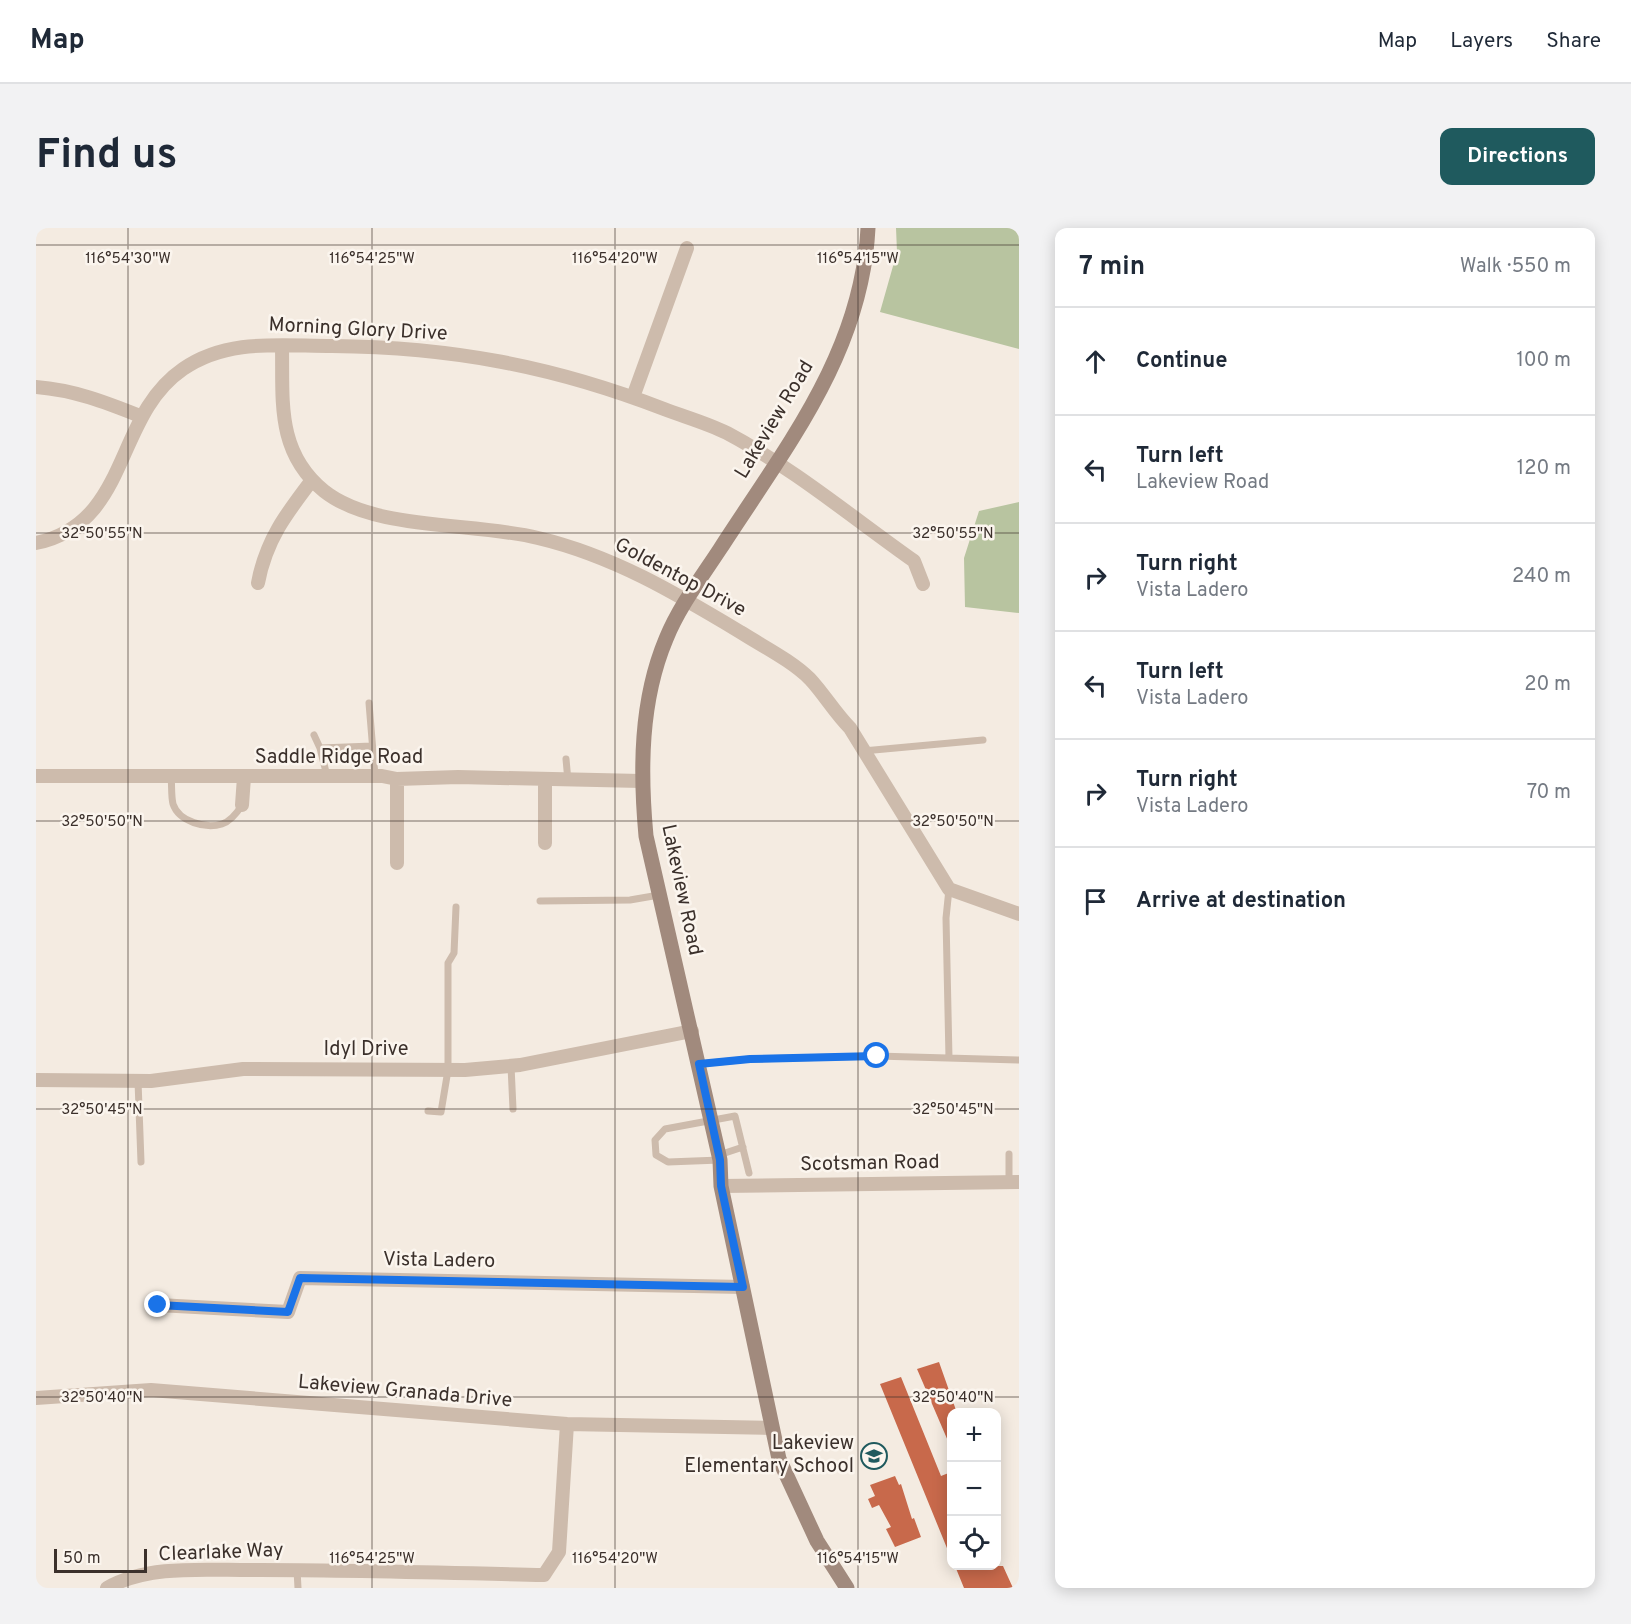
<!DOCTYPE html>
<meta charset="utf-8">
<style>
body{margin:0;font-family:Overpass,sans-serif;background:#f2f2f3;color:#1f2937}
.controls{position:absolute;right:18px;bottom:18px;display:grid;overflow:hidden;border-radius:12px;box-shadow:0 3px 15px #0003}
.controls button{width:54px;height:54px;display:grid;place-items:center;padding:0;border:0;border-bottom:2px solid #e0e1e3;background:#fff;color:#1f2937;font:30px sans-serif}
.scale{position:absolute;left:18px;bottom:15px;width:93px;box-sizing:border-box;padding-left:6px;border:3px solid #3b302b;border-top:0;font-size:16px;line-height:21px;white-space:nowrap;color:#3b302b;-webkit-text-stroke:4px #fbf5ee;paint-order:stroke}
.stop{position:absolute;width:18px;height:18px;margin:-14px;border:4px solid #1a73e8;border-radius:50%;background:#fff}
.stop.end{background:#1a73e8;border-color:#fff;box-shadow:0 2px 6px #0008}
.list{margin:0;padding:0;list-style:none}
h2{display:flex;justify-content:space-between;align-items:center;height:78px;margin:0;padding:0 24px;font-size:26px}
h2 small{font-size:20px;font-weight:400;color:#747a83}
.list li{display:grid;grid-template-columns:39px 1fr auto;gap:18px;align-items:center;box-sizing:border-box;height:108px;padding:0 24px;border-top:2px solid #e0e1e3}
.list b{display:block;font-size:22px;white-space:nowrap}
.list p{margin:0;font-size:20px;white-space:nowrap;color:#747a83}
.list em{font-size:20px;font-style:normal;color:#747a83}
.icon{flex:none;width:33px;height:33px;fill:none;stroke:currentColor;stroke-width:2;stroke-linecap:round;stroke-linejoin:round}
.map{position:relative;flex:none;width:983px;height:1360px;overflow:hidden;border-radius:12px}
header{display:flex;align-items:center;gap:36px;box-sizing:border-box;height:84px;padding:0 30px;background:#fff;border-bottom:2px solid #e0e1e3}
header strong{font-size:28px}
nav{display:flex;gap:33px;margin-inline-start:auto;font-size:21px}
.intro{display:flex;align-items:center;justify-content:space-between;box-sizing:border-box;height:144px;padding:0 36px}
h1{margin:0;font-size:42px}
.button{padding:15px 27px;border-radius:12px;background:#1f5a5e;color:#fff;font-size:21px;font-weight:700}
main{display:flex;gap:36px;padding:0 36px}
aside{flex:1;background:#fff;border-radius:12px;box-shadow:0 3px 15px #0003}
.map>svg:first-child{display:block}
</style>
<header>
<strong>Map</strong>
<nav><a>Map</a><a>Layers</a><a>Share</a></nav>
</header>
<div class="intro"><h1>Find us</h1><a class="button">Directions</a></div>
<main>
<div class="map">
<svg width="983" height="1360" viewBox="0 0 983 1360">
<rect width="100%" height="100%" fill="#f4ebe1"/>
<!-- green -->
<path fill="#b8c4a0" d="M860 0H983V121L844 84 861 24Z
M983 274V385L929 379 928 330 943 283Z"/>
<!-- building -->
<path fill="#c8694b" d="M903 1134 921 1185H915V1220L881 1141Z
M865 1149 905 1248 915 1244V1330L844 1156Z
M859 1248 863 1257 865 1256 876 1291 878 1290 885 1309 859 1319 850 1301 855 1299 843 1277 836 1280 832 1271 839 1268 834 1257Z
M919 1338H967L977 1360H928Z"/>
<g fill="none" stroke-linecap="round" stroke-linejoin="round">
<!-- lane -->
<path stroke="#cdbbac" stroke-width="7" d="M333 475 339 548
M278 507 284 520
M827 523 947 512
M530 531 532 553
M135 548C136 557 135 568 137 576 143 594 170 601 186 596 195 593 201 585 206 577
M291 548 284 520 336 518
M913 661 910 690 913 830
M504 673 594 672 623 667
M663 836 714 831 841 828 983 832
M475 838 477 881
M102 853 105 934
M392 883 405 884 412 842V735L418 725 420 679
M973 926V954
M683 927 707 919
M684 932 632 934 620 927 619 912 629 901 699 888 713 945
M261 1342 262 1360"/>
<!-- street -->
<path stroke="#cdbbac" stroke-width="14" d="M246 118C247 173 240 224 288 263 338 303 439 294 502 310 578 328 641 366 706 405 728 419 756 433 774 451 788 466 799 485 814 500L913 661 983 686
M0 159C38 162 69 174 104 188
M597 169 651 20
M0 315C95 295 77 189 147 141 192 110 244 118 296 118 415 119 517 138 628 181 649 189 671 195 691 205 757 240 817 290 878 333L887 356
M222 355C230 312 250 286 276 252
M0 548H346L361 551 422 549 605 553
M361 551V635
M509 553V615
M206 577 208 549
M0 852 115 853 207 841 429 842 484 837 656 803
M685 958 983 954
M122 1077 252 1084 264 1050 707 1059
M0 1170 115 1162 531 1196 736 1200
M71 1360C115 1335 175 1343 224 1342 319 1342 413 1345 508 1347L523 1324 531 1196"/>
<!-- secondary -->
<path stroke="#a18a7d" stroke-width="15" d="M811 1360 781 1313 743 1231 685 958 684 932 610 608C604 543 604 473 630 411 643 379 665 350 684 321 749 220 826 125 832 0"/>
</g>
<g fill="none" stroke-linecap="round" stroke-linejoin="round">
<!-- route -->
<path stroke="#1a73e8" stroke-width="8" d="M122 1077 252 1084 264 1050 707 1059 685 958 684 932 663 836 714 831 841 828"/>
</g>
<!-- ticks -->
<path fill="none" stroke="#3b302b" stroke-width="1.5" stroke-opacity="0.45" d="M92 0V1360M336 0V1360M579 0V1360M822 0V1360M0 17H983M0 305H983M0 593H983M0 881H983M0 1169H983"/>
<!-- icons -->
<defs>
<symbol id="school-ring" viewBox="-11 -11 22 22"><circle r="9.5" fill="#fbf5ee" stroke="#1f5a5e" stroke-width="1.5"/><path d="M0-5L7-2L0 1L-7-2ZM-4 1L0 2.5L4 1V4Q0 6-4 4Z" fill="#1f5a5e"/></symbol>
</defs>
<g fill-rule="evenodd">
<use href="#school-ring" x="823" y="1213" width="30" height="30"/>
</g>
<g text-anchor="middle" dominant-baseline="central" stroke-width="5" stroke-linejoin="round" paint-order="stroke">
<!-- street labels -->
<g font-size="20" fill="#3b302b" stroke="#fbf5ee">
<text transform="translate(322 102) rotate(3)">Morning Glory Drive</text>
<text transform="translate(739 192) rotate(-59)">Lakeview Road</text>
<text transform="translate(644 350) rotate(28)">Goldentop Drive</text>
<text x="303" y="530">Saddle Ridge Road</text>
<text transform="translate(645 662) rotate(78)">Lakeview Road</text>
<text x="330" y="822">Idyl Drive</text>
<text transform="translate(834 936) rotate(-1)">Scotsman Road</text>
<text transform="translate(403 1033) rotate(1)">Vista Ladero</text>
<text transform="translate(369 1164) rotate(5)">Lakeview Granada Drive</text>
<text transform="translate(185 1325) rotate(-2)">Clearlake Way</text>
</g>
<!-- poi labels -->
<g font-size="20" fill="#3b302b" stroke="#fbf5ee" text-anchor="end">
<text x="818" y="1216">Lakeview<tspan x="818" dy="23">Elementary School</tspan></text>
</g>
</g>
<g font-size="15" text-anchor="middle" fill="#3b302b" stroke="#fbf5ee" stroke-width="5" stroke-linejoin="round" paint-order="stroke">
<text x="92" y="35">116°54'30"W</text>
<text x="336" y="35">116°54'25"W</text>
<text x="579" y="35">116°54'20"W</text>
<text x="822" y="35">116°54'15"W</text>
<text x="66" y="310">32°50'55"N</text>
<text x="917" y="310">32°50'55"N</text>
<text x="66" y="598">32°50'50"N</text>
<text x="917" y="598">32°50'50"N</text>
<text x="66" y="886">32°50'45"N</text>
<text x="917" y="886">32°50'45"N</text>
<text x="66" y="1174">32°50'40"N</text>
<text x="917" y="1174">32°50'40"N</text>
<text x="336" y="1335">116°54'25"W</text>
<text x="579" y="1335">116°54'20"W</text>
<text x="822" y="1335">116°54'15"W</text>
</g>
</svg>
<div class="controls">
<button>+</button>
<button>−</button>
<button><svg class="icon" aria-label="locate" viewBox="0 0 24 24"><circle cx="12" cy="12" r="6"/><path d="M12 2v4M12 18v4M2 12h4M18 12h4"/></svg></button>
</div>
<div class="scale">50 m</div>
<div class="stop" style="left:841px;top:828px"></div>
<div class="stop end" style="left:122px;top:1077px"></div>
</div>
<aside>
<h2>7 min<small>Walk · 550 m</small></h2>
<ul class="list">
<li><svg class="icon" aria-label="ahead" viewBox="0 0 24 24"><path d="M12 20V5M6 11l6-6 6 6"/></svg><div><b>Continue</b></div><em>100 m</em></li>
<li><svg class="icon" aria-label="left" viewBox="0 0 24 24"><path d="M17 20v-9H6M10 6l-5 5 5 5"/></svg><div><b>Turn left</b><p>Lakeview Road</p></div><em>120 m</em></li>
<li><svg class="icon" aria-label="right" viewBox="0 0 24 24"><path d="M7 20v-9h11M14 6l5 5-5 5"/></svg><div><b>Turn right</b><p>Vista Ladero</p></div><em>240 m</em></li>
<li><svg class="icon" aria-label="left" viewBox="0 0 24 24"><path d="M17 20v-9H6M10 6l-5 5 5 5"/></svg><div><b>Turn left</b><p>Vista Ladero</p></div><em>20 m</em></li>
<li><svg class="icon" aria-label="right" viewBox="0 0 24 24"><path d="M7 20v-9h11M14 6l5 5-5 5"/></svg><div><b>Turn right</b><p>Vista Ladero</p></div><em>70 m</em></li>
<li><svg class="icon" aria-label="arrive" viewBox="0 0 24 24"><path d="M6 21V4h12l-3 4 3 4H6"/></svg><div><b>Arrive at destination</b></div></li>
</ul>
</aside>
</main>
